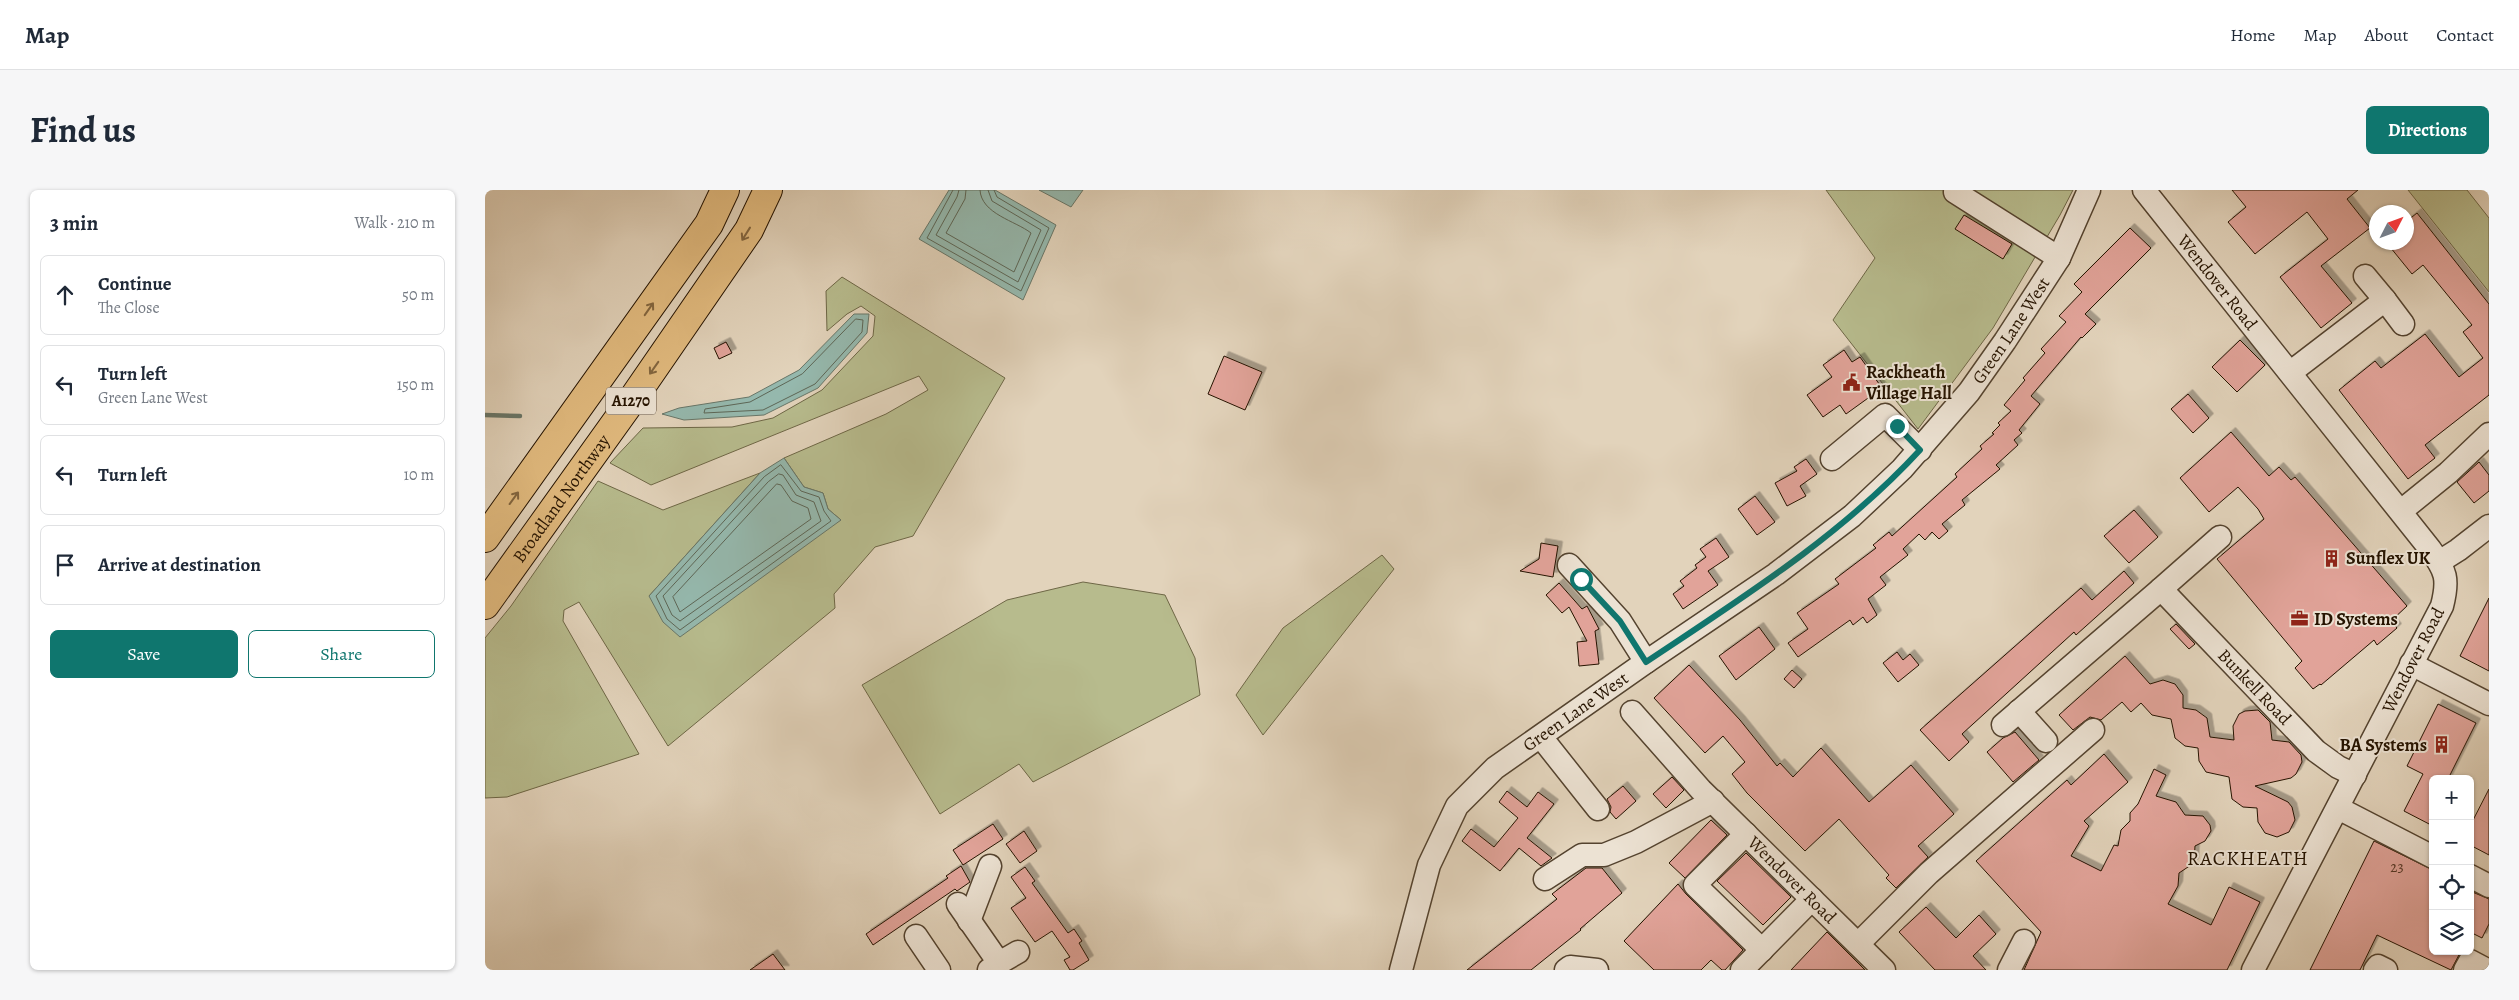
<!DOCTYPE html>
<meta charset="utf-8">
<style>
body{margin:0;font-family:Alegreya,serif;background:#f6f6f7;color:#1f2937}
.controls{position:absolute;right:15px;bottom:15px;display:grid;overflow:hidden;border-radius:8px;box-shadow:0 1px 4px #0004}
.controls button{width:45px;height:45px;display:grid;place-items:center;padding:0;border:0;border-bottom:1px solid #e0e1e3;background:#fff;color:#1f2937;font:25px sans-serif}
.compass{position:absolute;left:1884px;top:15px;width:45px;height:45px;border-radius:50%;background:#fff;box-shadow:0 1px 4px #0004;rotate:48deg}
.stop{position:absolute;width:15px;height:15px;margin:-11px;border:4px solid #0f766e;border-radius:50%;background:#fff}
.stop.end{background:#0f766e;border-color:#fff;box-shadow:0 1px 5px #0008}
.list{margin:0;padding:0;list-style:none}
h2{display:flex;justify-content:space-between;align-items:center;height:65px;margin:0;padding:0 20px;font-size:21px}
h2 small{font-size:16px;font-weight:400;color:#747a83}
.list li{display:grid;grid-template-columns:32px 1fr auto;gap:15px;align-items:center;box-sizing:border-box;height:80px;margin:0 10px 10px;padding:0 10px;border:1px solid #e0e1e3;border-radius:8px}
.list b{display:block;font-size:19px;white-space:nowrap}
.list p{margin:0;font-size:16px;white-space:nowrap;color:#747a83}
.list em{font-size:16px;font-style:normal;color:#747a83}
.actions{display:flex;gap:10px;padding:15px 20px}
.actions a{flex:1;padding:11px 0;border:1px solid #0f766e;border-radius:8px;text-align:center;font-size:18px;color:#0f766e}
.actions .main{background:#0f766e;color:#fff}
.icon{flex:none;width:28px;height:28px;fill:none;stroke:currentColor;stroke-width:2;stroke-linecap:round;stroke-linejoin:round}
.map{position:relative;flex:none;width:2004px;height:780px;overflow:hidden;border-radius:8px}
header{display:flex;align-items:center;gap:30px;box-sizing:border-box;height:70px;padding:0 25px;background:#fff;border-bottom:1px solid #e0e1e3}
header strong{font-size:24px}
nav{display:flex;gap:28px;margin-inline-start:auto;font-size:18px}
.intro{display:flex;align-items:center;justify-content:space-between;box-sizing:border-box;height:120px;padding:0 30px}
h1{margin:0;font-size:35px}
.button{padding:12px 22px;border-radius:8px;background:#0f766e;color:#fff;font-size:18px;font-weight:700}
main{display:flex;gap:30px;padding:0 30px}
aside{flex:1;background:#fff;border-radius:8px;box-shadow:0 1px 4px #0004}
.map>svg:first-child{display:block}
</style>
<header>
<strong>Map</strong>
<nav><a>Home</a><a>Map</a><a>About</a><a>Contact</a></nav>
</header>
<div class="intro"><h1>Find us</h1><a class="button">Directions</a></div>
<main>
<aside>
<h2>3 min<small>Walk · 210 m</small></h2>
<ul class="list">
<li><svg class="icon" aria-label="ahead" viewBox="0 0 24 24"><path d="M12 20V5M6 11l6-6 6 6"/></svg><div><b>Continue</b><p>The Close</p></div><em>50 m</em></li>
<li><svg class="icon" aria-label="left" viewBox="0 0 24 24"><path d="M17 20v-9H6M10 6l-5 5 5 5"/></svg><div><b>Turn left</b><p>Green Lane West</p></div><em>150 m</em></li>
<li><svg class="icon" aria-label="left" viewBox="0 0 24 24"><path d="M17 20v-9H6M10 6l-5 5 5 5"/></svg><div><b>Turn left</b></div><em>10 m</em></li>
<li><svg class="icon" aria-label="arrive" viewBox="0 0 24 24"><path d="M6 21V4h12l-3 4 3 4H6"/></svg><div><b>Arrive at destination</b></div></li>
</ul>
<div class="actions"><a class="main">Save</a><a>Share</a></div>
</aside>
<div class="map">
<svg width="2004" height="780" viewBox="0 0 2004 780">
<defs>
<filter id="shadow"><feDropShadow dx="4.5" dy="-4.5" stdDeviation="0" flood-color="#0004"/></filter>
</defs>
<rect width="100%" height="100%" fill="#e2d3bb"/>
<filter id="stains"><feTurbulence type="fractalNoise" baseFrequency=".004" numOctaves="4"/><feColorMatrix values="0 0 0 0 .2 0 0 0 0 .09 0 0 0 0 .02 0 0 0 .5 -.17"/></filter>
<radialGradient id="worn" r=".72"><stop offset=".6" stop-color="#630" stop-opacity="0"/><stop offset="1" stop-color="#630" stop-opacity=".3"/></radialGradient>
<!-- green -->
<path fill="#b7bb8d" stroke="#6e6746" d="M1341 0H1588L1575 25 1508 138 1433 239 1348 130 1390 68Z
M1923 0H1982L2004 28V102Z
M357 87 520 188 428 346 390 357 349 404 350 418 183 556 94 412 79 420 78 431 154 564 22 607 0 608V448L26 416 113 291 178 320 275 283 164 406 356 330 343 319 338 303 319 297 299 268 401 224 443 200 434 186 166 295 125 273 158 238 247 237 288 228 337 200 388 146 390 126 376 116 362 124 342 141 341 101Z
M897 365 909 379 778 545 751 505 798 438Z
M598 392 680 405 710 468 715 505 548 592 534 574 455 624 377 495 522 410Z"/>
<!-- water -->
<path fill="#95b8ad" stroke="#687668" d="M464 0H510L571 35 538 110 434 49Z
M554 0H598L586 17Z
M369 124H384L382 143 333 198 279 225 199 230 177 224 194 218 264 207 314 180Z
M299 268 319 297 338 303 343 319 356 330 195 447 178 432 164 406 275 283Z"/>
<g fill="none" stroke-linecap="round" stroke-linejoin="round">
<!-- shore -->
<path stroke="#5d6656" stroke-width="1" d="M468 0 442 48 536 101 564 38 512 7 509 0
M474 0 472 7 451 45 533 92 556 40 507 11 503 0
M481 0 480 9 461 43 529 82 546 43C531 31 496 24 495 0
M371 129 378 130 377 142 330 194 278 220 219 223 220 219 265 212 317 184Z
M296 275 316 301 334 307 339 321 346 331 195 440 182 429 171 406 279 287Z
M294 284 298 285 311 305 329 312 336 331 195 431 187 425 178 406 283 292Z
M292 294 296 295 307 311 323 318 326 329 195 422 188 407Z"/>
<!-- stream -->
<path stroke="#687668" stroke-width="4.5" d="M0 225 35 226"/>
</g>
<!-- building -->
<path fill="#e1a399" stroke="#251300" filter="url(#shadow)" d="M1747 0H1873L1862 9 1885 38 1836 76 1867 113 1836 138 1795 87 1843 49 1822 22 1770 64 1743 32 1761 17Z
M1932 23 2004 114V205L1940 255 1950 268 1923 289 1854 200 1890 171 1896 178 1940 144 1974 187 1998 168 1978 142 1987 135 1938 75 1927 84 1901 52H1922V31Z
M1479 25 1527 54 1518 69 1470 39Z
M1645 38 1666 58 1600 124 1611 134 1597 148 1596 147 1546 206 1555 214 1534 240 1537 243 1529 250 1533 255 1511 275 1515 279 1477 310 1480 315 1457 334 1463 341 1454 349 1447 342 1440 350 1434 344 1418 359 1423 365 1395 387 1401 395 1383 409 1392 425 1382 433 1378 427 1368 435 1365 430 1313 467 1303 453 1323 439 1312 423 1354 394 1350 389 1391 358 1388 355 1404 342 1407 346 1472 287 1470 284 1497 259 1495 256 1509 244 1507 243 1515 235 1513 233 1526 221 1519 215 1540 190 1538 188 1560 163 1556 159 1581 132 1574 126 1597 102 1589 94Z
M1755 150 1780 175 1752 202 1727 177Z
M241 152 247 163 234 169 229 158Z
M1359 160 1367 172 1375 167 1397 198 1361 224 1355 215 1338 227 1322 205 1347 187 1338 175Z
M739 166 777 182 760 220 723 204Z
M1703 204 1724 228 1708 243 1686 219Z
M1746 242 1784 286 1794 277 1806 290 1810 287 1922 416 1906 431 1912 438 1892 455 1889 450 1836 495 1835 494 1828 499 1810 478 1817 471 1732 369 1779 329 1773 319 1753 297 1724 322 1695 288Z
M1321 269 1332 284 1315 296 1321 306 1302 316 1290 293 1312 281 1309 277Z
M1994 272 2004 285V301L1989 313 1972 292Z
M1270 306 1290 332 1272 345 1253 319Z
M1649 320 1673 347 1644 373 1619 346Z
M1231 348 1244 367 1223 381 1233 395 1198 419 1188 404 1199 396 1195 391 1212 378 1210 375 1221 367 1215 359Z
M1056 353 1073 356 1068 387 1035 381 1054 369Z
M1639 381 1649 393 1591 445 1589 442 1477 544 1484 552 1464 571 1435 540 1596 398 1607 410Z
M1074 393 1097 419 1102 416 1114 439 1110 441 1114 474 1094 476 1092 452 1102 451 1084 417 1077 423 1061 405Z
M2004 408V481L1975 466Z
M1691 434 1710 454 1704 459 1685 439Z
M1274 437 1290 459 1251 490 1234 466Z
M1412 462 1418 470 1425 464 1434 475 1413 492 1398 473Z
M1640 466 1665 494 1678 490 1690 494 1698 505V518L1711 520 1722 528 1725 547 1749 550 1748 536 1754 524 1760 521 1773 520 1785 532 1787 550 1804 552 1816 565 1817 572 1811 584 1806 588 1770 596 1803 612 1807 617 1810 630 1804 642 1792 647 1780 643 1773 632 1772 618 1758 617 1747 609 1744 587 1721 582 1714 571 1713 558 1700 556 1690 548 1686 529 1667 525 1656 513 1646 522 1637 512 1616 530 1605 527 1588 540 1574 525Z
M1204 475 1255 530 1292 576 1295 573 1308 587 1336 558 1384 612 1426 575 1469 624 1433 656 1443 667 1411 698 1401 688 1404 685 1354 629 1320 661 1262 603 1247 584 1260 572 1238 546 1220 563 1169 508Z
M1307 480 1317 489 1309 498 1299 489Z
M1953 514 1991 533 1963 589H1948V636L1919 621 1938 584 1922 576Z
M1530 542 1554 570 1528 592 1502 562 1518 548Z
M1619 564 1643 592 1599 631 1604 636 1586 666 1616 681 1629 655 1633 656 1636 640 1645 631V623L1653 614 1669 579 1681 585 1671 606 1691 612 1700 625 1718 626 1725 635 1726 641 1720 651 1710 656 1709 673 1694 683 1693 696 1683 714 1726 735 1744 697 1775 712 1742 780H1539L1556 742 1491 671 1582 590 1586 595Z
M1187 587 1199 600 1181 618 1168 604Z
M1138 596 1151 611 1131 629 1125 622 1126 617 1122 609Z
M2004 599V665L1985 655V636Z
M1022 601 1042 617 1053 602 1069 614 1042 648 1067 668 1056 676 1034 658 1015 681 977 651 986 639 1009 657 1033 628 1014 612Z
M1226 630 1242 645 1200 688 1184 673Z
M508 634 518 649 478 675 468 660Z
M539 641 552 661 535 673 521 654Z
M1889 651 1948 680V761H1976L1966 780 1892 745 1875 780H1825Z
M1261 663 1306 707 1278 735 1232 691Z
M476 676 485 692 472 701 470 699 388 755 381 744 463 688 461 686Z
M540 677 550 691 547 693 583 743 589 739 597 751 594 753 604 770 588 780H585L579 770 585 767 567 741 550 752 526 718 541 708 526 687Z
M1101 678H1117L1137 703 1095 739 1096 740 1046 780H982L1072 709 1067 704Z
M1193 694 1201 704 1258 760 1240 780H1237L1226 770 1216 780H1169L1139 751Z
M1985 701 2004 709V734L1997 748 1985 742Z
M1441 717 1471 748 1494 725 1511 744 1488 766 1501 780H1450L1414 742Z
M1342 742 1380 780H1306Z
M288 764 300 780H265Z"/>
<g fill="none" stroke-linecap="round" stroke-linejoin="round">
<defs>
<g id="minor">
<path id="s1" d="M1659 0 1945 359C1961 381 1964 389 1957 416L1768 780"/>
<path d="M1470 2 1574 68"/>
<path d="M1880 86 1900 110"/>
<path d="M1806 182 1900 110 1918 134"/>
<path d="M1347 269 1400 225 1435 260"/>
<path d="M1916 321 1963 283 2004 244"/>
<path id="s2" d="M1735 347 1676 399 1831 561 1853 577 1870 585"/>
<path d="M1954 372 1973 360 2004 336"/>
<path d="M1084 375 1135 431 1161 472"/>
<path d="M1926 474 2004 514"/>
<path d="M1534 521 1561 551"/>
<path id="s3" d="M1147 522 1216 600 1399 780"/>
<path d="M1518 535 1676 399"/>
<path d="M1056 547 1113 619"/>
<path d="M1853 618 1948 667"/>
<path d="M1261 644 1210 695 1277 760"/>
<path d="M1985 686 2004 696"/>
<path d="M1060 689 1097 665H1119L1151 652 1228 611"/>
<path d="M473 714 514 773 504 780"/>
<path d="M484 731 505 676"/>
<path d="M431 746 454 780"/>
<path d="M1373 754 1444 683 1608 540"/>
<path d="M514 773 533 762"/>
<path id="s4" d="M916 780 944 675 972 616 1010 578 1161 472 1291 384 1367 326 1417 279 1484 202 1520 151 1574 68 1604 0"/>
<path d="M1081 780 1085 777 1112 780"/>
<path d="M1257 780 1327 709"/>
<path d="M1524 780 1539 751"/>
<path d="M1890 780 1893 776 1901 780"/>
<path d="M1980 780 1985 771 2002 780"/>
</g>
<g id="highway">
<path d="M0 348 224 34 240 0"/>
<path id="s5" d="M0 415 149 207 264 40 283 0"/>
</g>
</defs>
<!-- minor casing -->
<use href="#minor" stroke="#54432f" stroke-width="25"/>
<!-- highway casing -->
<use href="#highway" stroke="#251300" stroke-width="30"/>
<!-- minor -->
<use href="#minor" stroke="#ece2d3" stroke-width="22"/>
<!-- highway -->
<use href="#highway" stroke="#e1ba7e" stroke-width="28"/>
</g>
<!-- one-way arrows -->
<defs><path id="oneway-shaft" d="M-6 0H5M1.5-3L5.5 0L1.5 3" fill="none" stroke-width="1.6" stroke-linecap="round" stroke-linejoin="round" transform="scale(1.25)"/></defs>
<g stroke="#83663f">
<use href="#oneway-shaft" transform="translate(261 44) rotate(122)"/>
<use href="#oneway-shaft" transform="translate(164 119) rotate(-55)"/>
<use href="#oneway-shaft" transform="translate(169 178) rotate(125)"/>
<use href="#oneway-shaft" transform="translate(29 308) rotate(-54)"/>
</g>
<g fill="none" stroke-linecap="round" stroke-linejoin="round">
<!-- route -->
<path stroke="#0f766e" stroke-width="6" d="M1096 389 1135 431 1161 472C1257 408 1356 346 1435 260L1412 236"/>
</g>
<!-- icons -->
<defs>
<symbol id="civic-bare" viewBox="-9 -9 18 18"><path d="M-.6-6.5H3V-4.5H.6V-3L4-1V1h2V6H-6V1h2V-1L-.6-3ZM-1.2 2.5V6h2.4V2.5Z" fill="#8f2418" stroke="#ece2d3" stroke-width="2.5" paint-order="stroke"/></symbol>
<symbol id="building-bare" viewBox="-9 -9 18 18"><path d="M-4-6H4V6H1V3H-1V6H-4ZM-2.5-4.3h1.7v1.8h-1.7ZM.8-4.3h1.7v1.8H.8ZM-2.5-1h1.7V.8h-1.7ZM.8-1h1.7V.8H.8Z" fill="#8f2418" stroke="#ece2d3" stroke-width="2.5" paint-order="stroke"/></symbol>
<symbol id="office-bare" viewBox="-9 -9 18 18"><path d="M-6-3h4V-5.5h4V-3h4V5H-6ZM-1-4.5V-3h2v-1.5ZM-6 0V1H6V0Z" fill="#8f2418" stroke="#ece2d3" stroke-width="2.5" paint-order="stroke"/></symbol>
</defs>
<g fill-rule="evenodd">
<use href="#civic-bare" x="1354" y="180" width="25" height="25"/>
<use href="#building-bare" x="1834" y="356" width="25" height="25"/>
<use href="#office-bare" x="1802" y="416" width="25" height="25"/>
<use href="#building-bare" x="1944" y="542" width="25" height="25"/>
</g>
<g text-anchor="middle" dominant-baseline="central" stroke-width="4" stroke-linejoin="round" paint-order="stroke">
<!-- number labels -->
<g font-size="15" fill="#543726">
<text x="1912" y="677">23</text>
</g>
<!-- shield labels -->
<rect fill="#ece2d3" stroke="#61513f" stroke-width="1" x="121" y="197.5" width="50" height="27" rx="4"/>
<g font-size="16" font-weight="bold" fill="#251300">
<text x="146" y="211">A1270</text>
</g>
<!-- street labels -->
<g font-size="18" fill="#251300" stroke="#ece2d3">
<text stroke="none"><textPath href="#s1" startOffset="118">Wendover Road</textPath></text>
<text stroke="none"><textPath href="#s4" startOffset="910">Green Lane West</textPath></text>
<text stroke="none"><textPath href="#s5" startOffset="131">Broadland Northway</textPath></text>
<text transform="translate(1928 470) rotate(-63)">Wendover Road</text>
<text stroke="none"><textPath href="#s2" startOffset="214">Bunkell Road</textPath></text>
<text stroke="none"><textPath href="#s4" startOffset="326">Green Lane West</textPath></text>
<text stroke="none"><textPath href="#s3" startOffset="232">Wendover Road</textPath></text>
</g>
<!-- poi labels -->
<g font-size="18" font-weight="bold" fill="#251300" stroke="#ece2d3" text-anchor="start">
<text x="1381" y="182">Rackheath<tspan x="1381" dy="21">Village Hall</tspan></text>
<text x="1861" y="368">Sunflex UK</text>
<text x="1829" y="429">ID Systems</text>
<text x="1942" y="555" text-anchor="end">BA Systems</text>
</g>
<!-- quarter labels -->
<g font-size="20" letter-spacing="1" fill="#251300" stroke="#ece2d3">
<text x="1763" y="668">RACKHEATH</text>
</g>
</g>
<rect width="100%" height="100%" filter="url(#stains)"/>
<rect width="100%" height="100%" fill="url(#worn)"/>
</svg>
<div class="controls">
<button>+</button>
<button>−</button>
<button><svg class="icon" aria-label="locate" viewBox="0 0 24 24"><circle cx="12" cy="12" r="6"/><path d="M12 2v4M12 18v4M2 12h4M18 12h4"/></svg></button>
<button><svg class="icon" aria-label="layers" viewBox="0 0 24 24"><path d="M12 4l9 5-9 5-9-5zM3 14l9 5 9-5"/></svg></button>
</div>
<svg class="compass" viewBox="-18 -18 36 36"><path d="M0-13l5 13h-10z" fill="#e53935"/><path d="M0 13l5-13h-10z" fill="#747a83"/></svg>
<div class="stop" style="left:1096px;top:389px"></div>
<div class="stop end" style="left:1412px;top:236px"></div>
</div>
</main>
